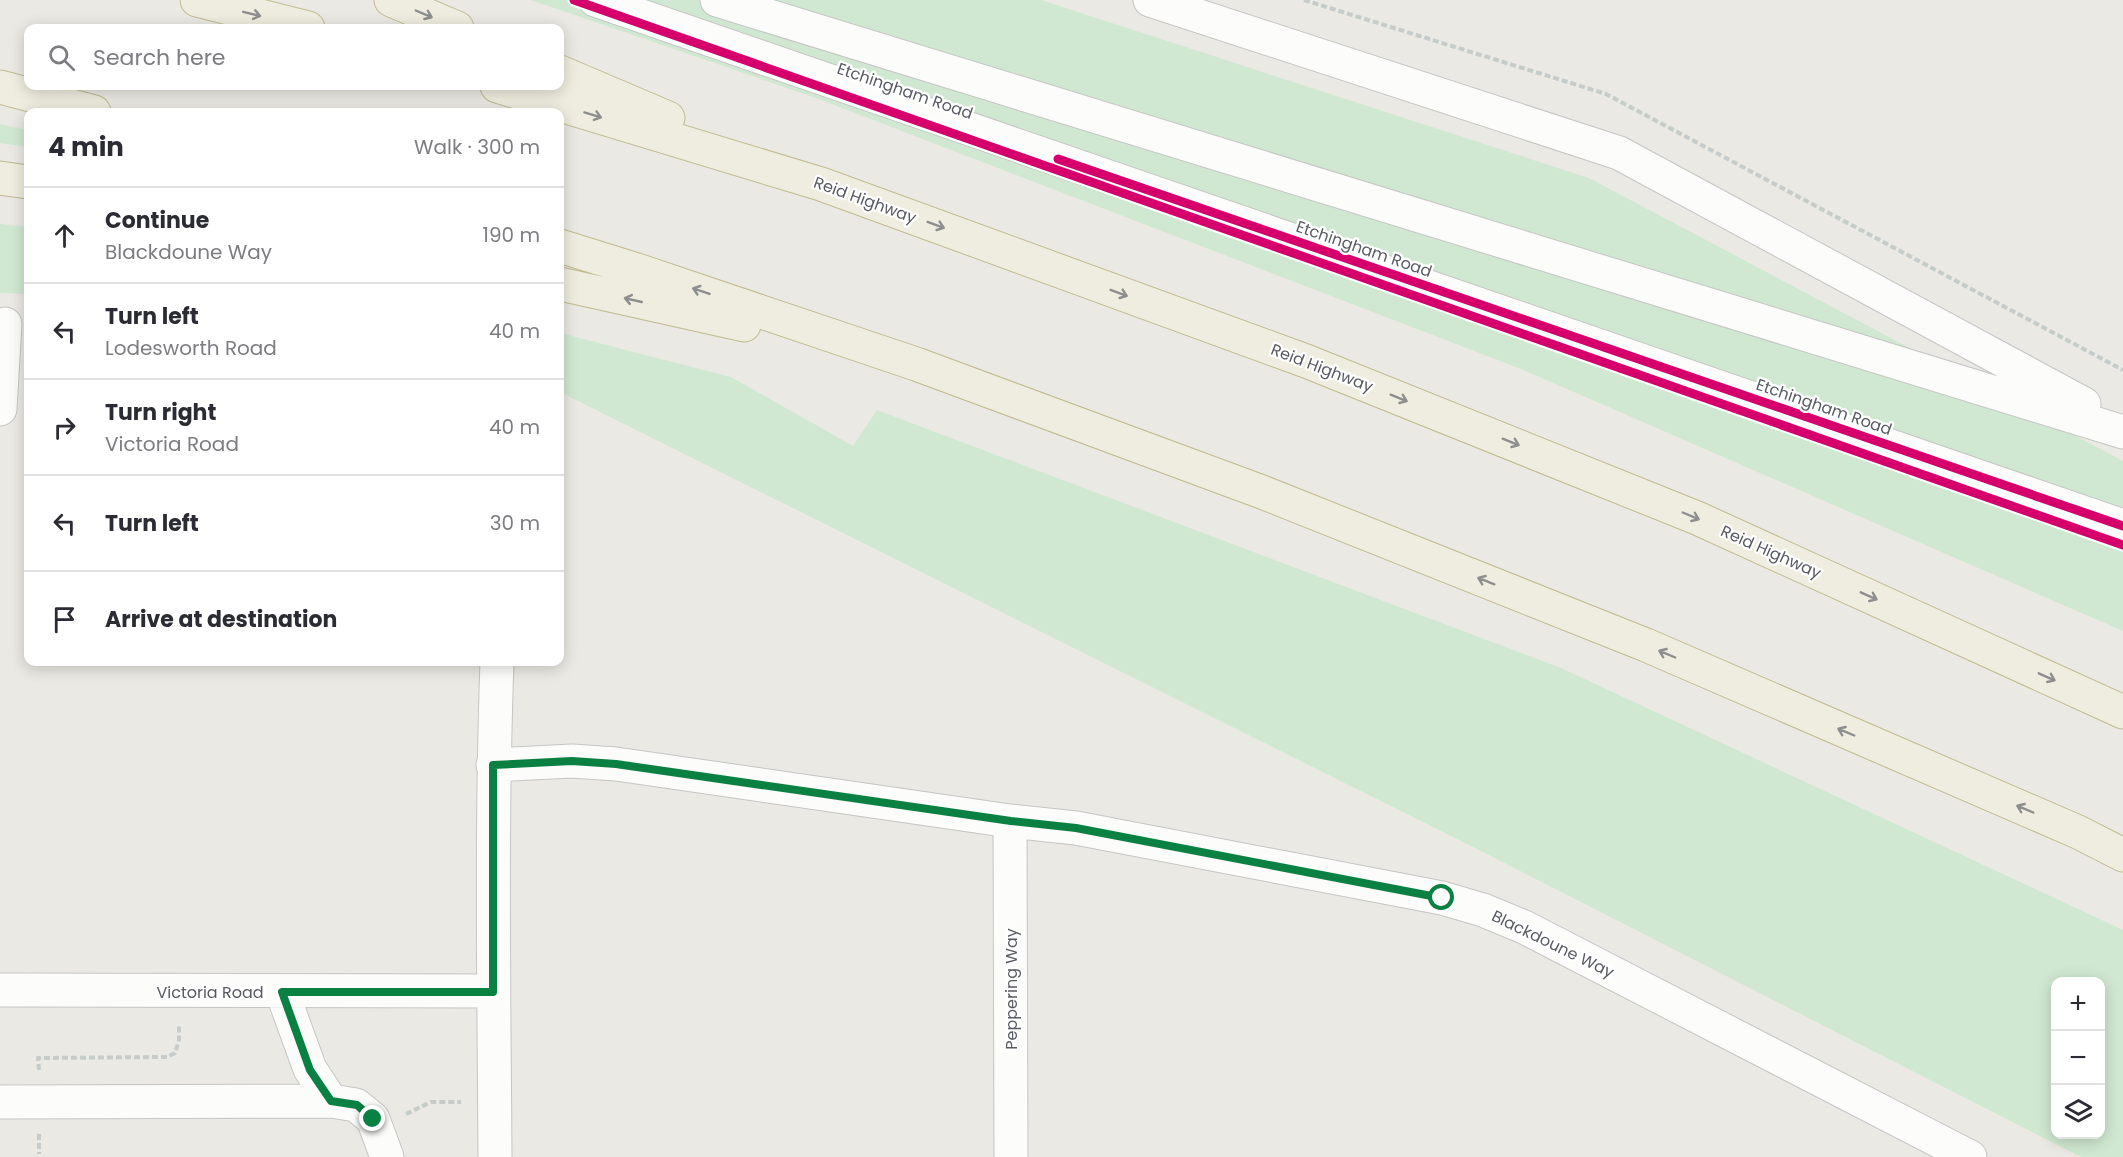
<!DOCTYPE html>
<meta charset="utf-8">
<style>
body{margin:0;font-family:Poppins,sans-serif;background:#f2f2f3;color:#2b2b33}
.controls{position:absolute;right:18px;bottom:18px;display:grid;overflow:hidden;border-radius:12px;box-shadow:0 3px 15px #0003}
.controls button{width:54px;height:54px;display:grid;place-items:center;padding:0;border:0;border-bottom:2px solid #e1e1e2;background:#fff;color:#2b2b33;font:30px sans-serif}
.stop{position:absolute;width:18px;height:18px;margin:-14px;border:4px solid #0b8043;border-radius:50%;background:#fff}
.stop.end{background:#0b8043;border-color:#fff;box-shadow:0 2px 6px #0008}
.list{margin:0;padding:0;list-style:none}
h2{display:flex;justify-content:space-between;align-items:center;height:78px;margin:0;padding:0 24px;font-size:26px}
h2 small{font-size:20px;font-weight:400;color:#7c7c81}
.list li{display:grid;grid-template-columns:39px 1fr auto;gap:18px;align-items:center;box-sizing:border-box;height:96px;padding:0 24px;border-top:2px solid #e1e1e2}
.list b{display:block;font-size:22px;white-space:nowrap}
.list p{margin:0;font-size:20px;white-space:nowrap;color:#7c7c81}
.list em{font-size:20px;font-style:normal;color:#7c7c81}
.icon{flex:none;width:33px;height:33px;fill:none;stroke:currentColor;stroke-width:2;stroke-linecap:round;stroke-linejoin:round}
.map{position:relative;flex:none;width:2123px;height:1157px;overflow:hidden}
.search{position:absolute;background:#fff;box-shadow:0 3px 15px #0003;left:24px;top:24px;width:540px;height:66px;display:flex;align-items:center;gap:15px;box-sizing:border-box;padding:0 21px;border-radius:12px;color:#7c7c81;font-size:22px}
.panel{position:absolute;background:#fff;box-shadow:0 3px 15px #0003;left:24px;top:108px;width:540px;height:558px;border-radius:12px}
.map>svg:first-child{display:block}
</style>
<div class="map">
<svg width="2123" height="1157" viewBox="0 0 2123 1157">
<rect width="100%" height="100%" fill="#eae9e3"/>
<!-- green -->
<path fill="#d0e8d1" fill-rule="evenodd" d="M531 0H1041L1589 178 2123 461V631L1521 369 816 98Z
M0 124 28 130V147L0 143Z
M0 224 28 227V294L0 293Z
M560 333 731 377 853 446 877 410 1561 668 2123 930V1157H2081L1481 851 560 392ZM2056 982H2100V1134H2056Z"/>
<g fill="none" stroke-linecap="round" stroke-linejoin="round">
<defs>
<path id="minor" d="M595 0 2123 526
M717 0 2123 432
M1150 0 1619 153 2084 404
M0 409 5 324
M493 765 572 761 616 764 1010 821 1076 828 1442 898 1483 910 1524 927 1970 1157
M1010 821 1011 1157
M0 990 493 991
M282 992 310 1069 331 1101
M0 1102 331 1101 356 1105 373 1119 387 1157
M495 1157C494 992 491 827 497 662"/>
<path id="highway" d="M197 0 308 28
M391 0 457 28
M560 72 668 118
M497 86 821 184 1306 361 1697 518 2123 712
M0 87 94 112
M0 178 28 182
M560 246 637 270 916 364 1262 492 1646 645 2078 832 2123 855
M560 284 744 325"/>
</defs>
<!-- minor casing -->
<use href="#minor" stroke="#c6c5c5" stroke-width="35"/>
<!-- highway casing -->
<use href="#highway" stroke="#c1ba90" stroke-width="35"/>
<!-- path -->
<path stroke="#c6ccca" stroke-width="4" stroke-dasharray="6 3" stroke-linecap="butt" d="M1304 0 1606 94 2123 370
M39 1070 38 1058 167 1057 175 1053 179 1040V1024
M406 1114 431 1102H461
M39 1134V1154"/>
<!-- minor -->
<use href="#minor" stroke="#fcfcfb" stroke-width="33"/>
<!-- highway -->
<use href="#highway" stroke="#eeeddf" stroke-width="33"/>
<defs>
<path id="cycleway" d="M574 0 2123 545
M1058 159 2123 526"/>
</defs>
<!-- cycleway casing -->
<use href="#cycleway" stroke="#fff" stroke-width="13"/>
<!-- cycleway -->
<use href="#cycleway" stroke="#d6006c" stroke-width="9"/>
</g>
<!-- one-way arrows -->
<defs><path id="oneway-shaft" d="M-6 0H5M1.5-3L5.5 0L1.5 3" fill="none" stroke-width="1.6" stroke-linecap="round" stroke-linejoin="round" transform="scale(1.5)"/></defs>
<g stroke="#8d8e8e">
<use href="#oneway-shaft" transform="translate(252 14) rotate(14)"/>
<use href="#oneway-shaft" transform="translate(424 14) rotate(23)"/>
<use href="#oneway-shaft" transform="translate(593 115) rotate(17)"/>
<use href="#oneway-shaft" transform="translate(936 225) rotate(20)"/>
<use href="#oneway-shaft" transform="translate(701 291) rotate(-161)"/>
<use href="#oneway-shaft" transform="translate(1119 293) rotate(20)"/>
<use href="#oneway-shaft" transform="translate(633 300) rotate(-167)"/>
<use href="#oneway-shaft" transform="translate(1399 398) rotate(22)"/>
<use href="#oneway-shaft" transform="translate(1511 442) rotate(22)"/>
<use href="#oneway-shaft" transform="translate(1691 516) rotate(23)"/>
<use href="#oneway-shaft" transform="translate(1486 581) rotate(-158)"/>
<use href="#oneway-shaft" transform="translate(1869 596) rotate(24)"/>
<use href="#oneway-shaft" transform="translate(1667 654) rotate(-157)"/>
<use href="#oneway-shaft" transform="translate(2047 677) rotate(24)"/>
<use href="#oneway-shaft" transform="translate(1846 732) rotate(-157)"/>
<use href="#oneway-shaft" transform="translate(2025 809) rotate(-157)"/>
</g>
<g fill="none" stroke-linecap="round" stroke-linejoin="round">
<!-- route -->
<path stroke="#0b8043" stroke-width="8" d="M373 1119 357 1105 331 1101 310 1070 282 992H493V765L572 761 616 764 1011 821 1076 828 1442 898"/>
</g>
<g text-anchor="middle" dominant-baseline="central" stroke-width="4.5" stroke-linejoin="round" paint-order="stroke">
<!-- street labels -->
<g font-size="16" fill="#595b62" stroke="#fff">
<text transform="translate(905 91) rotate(19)">Etchingham Road</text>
<text transform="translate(865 200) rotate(20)">Reid Highway</text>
<text transform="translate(1364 249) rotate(19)">Etchingham Road</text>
<text transform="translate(1322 368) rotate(21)">Reid Highway</text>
<text transform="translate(1824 407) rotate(19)">Etchingham Road</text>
<text transform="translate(1771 552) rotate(24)">Reid Highway</text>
<text transform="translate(1553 944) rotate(26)">Blackdoune Way</text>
<text transform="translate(1011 989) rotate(-90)">Peppering Way</text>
<text x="210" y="992">Victoria Road</text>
</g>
</g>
</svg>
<div class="controls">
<button>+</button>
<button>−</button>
<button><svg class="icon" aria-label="layers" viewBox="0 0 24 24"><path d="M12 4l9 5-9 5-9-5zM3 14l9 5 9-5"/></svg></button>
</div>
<div class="stop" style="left:1442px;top:898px"></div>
<div class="stop end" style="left:373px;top:1119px"></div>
<div class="search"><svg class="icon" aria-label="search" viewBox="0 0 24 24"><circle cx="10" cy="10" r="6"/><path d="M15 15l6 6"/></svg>Search here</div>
<section class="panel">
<h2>4 min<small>Walk · 300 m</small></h2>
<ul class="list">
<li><svg class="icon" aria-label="ahead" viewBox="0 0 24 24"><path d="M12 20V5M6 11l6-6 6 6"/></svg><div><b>Continue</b><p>Blackdoune Way</p></div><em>190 m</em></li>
<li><svg class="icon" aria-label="left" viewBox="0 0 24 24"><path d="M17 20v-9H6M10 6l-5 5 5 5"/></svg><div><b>Turn left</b><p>Lodesworth Road</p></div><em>40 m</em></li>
<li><svg class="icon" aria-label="right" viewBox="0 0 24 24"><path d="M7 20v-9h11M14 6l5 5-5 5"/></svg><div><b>Turn right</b><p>Victoria Road</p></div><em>40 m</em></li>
<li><svg class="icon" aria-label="left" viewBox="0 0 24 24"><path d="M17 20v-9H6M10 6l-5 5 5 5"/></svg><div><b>Turn left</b></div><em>30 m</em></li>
<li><svg class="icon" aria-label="arrive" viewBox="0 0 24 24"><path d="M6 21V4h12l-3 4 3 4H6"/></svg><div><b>Arrive at destination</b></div></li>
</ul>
</section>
</div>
